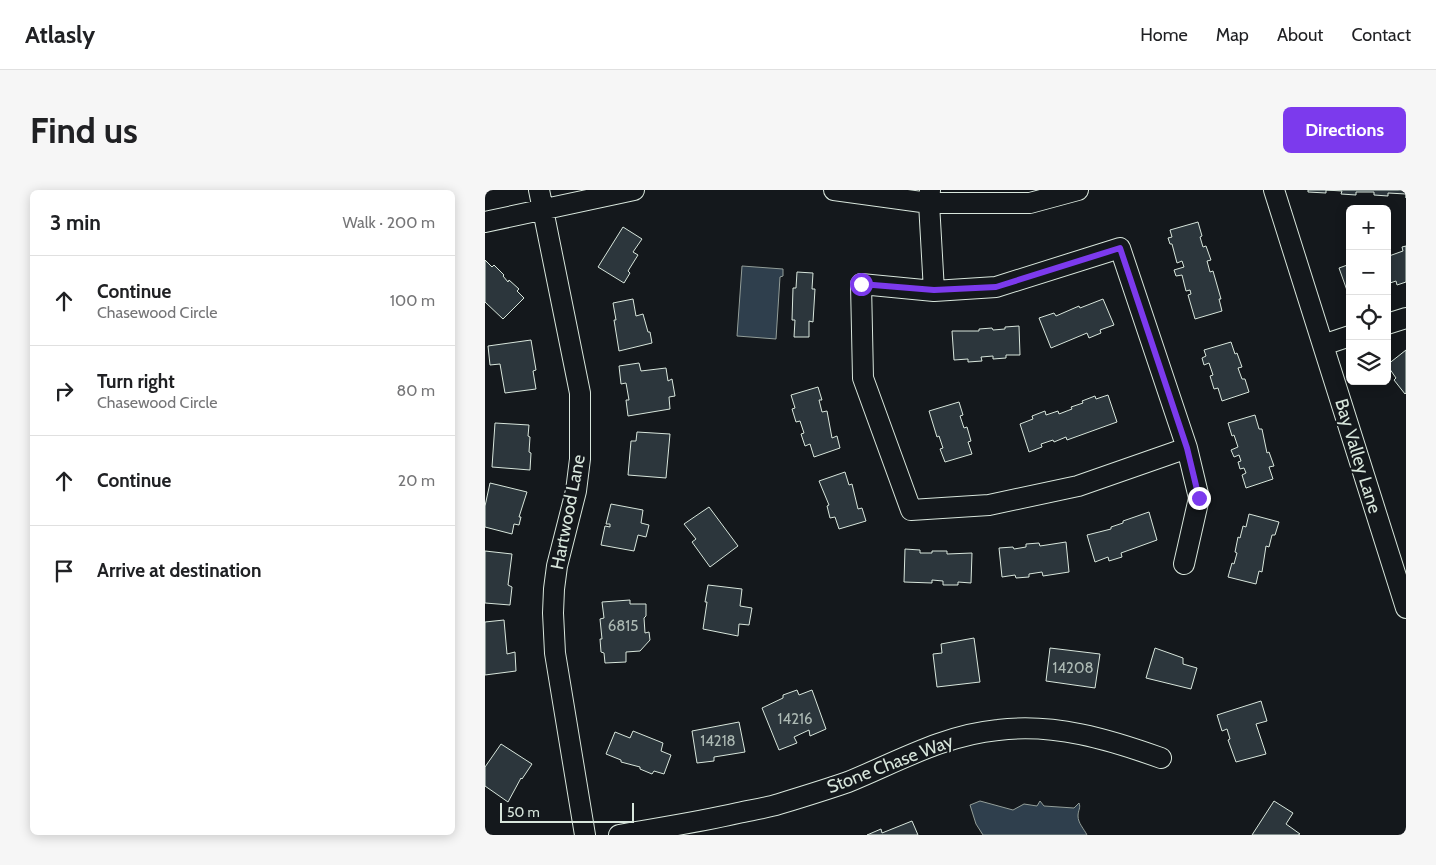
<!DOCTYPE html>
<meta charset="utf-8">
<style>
body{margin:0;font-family:Cabin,sans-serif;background:#f6f6f6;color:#202124}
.controls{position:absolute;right:15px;top:15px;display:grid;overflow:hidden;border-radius:8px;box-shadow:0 2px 12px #0003}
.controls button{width:45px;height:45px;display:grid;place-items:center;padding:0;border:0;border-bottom:1px solid #e0e0e0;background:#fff;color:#202124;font:25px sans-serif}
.scale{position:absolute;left:15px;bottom:12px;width:134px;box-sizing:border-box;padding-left:5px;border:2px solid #d8e6dc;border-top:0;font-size:14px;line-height:18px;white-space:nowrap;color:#d8e6dc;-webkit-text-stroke:4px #14181c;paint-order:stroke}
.stop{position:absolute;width:15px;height:15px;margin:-11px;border:4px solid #7c3aed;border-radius:50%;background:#fff}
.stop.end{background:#7c3aed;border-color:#fff;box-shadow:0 1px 5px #0008}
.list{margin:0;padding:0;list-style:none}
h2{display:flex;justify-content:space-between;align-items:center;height:65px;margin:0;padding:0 20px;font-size:21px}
h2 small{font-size:16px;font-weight:400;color:#757577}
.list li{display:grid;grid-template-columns:32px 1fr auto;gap:15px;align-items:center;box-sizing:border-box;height:90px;padding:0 20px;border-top:1px solid #e0e0e0}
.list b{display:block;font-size:19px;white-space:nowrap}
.list p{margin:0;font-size:16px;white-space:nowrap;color:#757577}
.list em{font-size:16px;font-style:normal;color:#757577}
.icon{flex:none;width:28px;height:28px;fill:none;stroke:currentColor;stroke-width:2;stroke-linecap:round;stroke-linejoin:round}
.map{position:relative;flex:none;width:921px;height:645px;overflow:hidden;border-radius:8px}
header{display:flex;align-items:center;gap:30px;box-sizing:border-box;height:70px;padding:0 25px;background:#fff;border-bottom:1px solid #e0e0e0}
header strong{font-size:24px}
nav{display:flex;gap:28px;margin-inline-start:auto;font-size:18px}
.intro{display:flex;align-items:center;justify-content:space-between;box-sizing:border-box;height:120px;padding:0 30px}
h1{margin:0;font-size:35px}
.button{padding:12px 22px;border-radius:8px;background:#7c3aed;color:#fff;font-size:18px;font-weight:700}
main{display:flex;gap:30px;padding:0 30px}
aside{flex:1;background:#fff;border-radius:8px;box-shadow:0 2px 12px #0003}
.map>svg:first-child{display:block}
</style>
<header>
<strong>Atlasly</strong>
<nav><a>Home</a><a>Map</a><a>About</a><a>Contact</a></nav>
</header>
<div class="intro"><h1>Find us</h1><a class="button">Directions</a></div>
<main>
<aside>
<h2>3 min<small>Walk · 200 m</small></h2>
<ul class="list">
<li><svg class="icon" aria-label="ahead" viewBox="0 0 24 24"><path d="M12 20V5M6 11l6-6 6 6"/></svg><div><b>Continue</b><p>Chasewood Circle</p></div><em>100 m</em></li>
<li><svg class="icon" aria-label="right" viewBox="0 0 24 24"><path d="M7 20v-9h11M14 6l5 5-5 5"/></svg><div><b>Turn right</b><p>Chasewood Circle</p></div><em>80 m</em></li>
<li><svg class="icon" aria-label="ahead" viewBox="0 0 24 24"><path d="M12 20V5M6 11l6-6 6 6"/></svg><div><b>Continue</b></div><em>20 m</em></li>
<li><svg class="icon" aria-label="arrive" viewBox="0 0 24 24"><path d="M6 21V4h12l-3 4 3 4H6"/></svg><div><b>Arrive at destination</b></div></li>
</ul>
</aside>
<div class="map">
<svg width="921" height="645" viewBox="0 0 921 645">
<rect width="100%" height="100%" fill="#14181c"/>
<!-- water -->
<path fill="#2f3f4d" stroke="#939e99" d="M257 76 298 79V86L295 87 291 149 252 146Z
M495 611 528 620 539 614 552 616 555 611 559 616 589 618 594 613C596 618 593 620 593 626 593 633 599 639 602 645H498L491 634 485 615Z"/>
<!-- building -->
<path fill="#2c363c" stroke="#d8e6dc" d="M823 0H921V8V4L903 3V6L889 5V2H871V5L856 4 857 1 841 0V3L823 2Z
M713 32 717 46 715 47 718 57 721 56 726 70 722 71 725 82 728 81 736 109H734L737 121 710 129 703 105 706 104 705 100 701 101 697 85 691 86 689 80 699 77 697 71 692 73 687 54H685L683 48 687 47 685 40Z
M138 37 157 49 148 62 153 65 143 81 145 83 139 93 113 77Z
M921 56V92L912 95 911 91 902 94V62L904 66 918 61 917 57Z
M0 70 7 77 9 75 19 85 18 86 23 92 24 90 34 99 32 101 39 108 18 129 0 112Z
M865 74V105L864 106 854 78Z
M312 82 328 83 327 99H330L328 132 324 131V147H309L310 130H307L308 98H311Z
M148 109 151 126 158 124 163 142H165L167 153 134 161 129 130H131L128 113Z
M618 109 629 135 615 140 616 143 604 148 602 143 566 158 554 128 569 123 571 126 594 116 595 118Z
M534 136 535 165H521V168L508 169V166L496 167 497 171 483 172V169L469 170 467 141H494V139L507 138 508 140 520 139V137Z
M46 150 51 180 48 181 51 199 20 203 15 174 5 175 3 156Z
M746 152 750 164 752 163 757 177 753 178 757 189H760L764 202 737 211 733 198 729 199 725 186 728 185 724 173 719 175 717 168 721 166 719 160Z
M921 160V203L920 204 909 190 911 188 902 175Z
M154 173 156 181 181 178 183 191 187 189 190 206 184 207 185 219 143 226 141 210H144L141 193 136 194 134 176Z
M333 197 337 210H334L337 222 342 221 347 248 352 246 355 258 329 267 325 254 320 256 316 244 319 243 315 231 311 232 307 219 310 218 306 205Z
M623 205 632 232 582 250 581 247 569 252 568 250 556 254 557 257 544 262 535 234 548 229 547 226 560 221 561 225 573 221 574 224 587 219 586 217 598 213 597 211 610 206 611 209Z
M474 212 478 225 475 226 479 238 482 237 486 251 483 252 487 264 460 272 455 259 458 258 454 246 452 247 444 221Z
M770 225 774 239H777L782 263 784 262 789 276 784 277 788 289 761 298 757 285 761 283 759 278 755 279 753 272 756 271 754 265 749 267 746 260 753 257 749 245 747 246 743 233Z
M10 233 44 235 43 246 45 247 44 262 46 263 45 280 7 277Z
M152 242 185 244 181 288 143 285 146 251H151Z
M360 282 364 295 367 294 373 319 377 318 381 331 354 339 350 327 345 328 342 316 344 315 334 291Z
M5 293 42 302 34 327H36L34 335 29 334 27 344 0 337V316Z
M126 314 158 320 156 333 164 335 161 347 153 345 149 361 116 355 120 336 125 337V334H121Z
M224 317 253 356 225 377 207 352 211 349 199 334Z
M664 322 672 350 636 363 637 367 624 371 623 367 610 372 602 345 626 339V337L638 333V331Z
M764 324 794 332 790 345H787L784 357 781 356 777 382 774 381 771 394 743 387 747 373 749 374 752 363 750 362 753 347 755 348 758 336 761 337Z
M581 352 584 382 558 386 557 382 544 384V387L531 388 530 385 517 387 514 358 528 357 529 359 541 357V354L554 353 555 356Z
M420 359 435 360V363H447V361H462V364L487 363 486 393 473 392V395H458V391L447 390V393L419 392Z
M0 361 27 364 23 395 27 397 25 415 0 413Z
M223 395 257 399 255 416 267 418 264 435 254 434 253 446 218 439 222 412H220Z
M145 410V414H161V426L159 428 160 443 164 442 165 450 155 461 141 462V472L120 473 119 463 116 462 115 449H117L115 429 119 428 117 412Z
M19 430 22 464 30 462 31 481 0 485V432Z
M489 448 495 492 452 497 448 464 457 463 456 454Z
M565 458 615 464 610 498 561 491Z
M670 458 698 468V474L712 478 706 499 661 488Z
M312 500 314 505 327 500 341 539 325 546 324 540 309 547 312 553 294 560 277 518 298 508V505Z
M776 511 782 531 771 534 781 564 751 572 743 550 745 549 742 539 737 541 732 525Z
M254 532 260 562 229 567V571L212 573 207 541Z
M148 541 178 553 176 561 186 565 179 584 169 581 167 584 155 579V577L136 572V570L121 564 130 542 145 548Z
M16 554 47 574 37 589 36 588 23 612 0 596V577Z
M789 611 808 623 801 634 815 644 813 645H767Z
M427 631 433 645H382L396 639 397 643Z"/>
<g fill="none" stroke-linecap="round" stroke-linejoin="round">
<defs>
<path id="minor" d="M54 0 95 203V269L91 301 72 376 69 399 68 423 70 463 100 645
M349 0 444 13H545L593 0
M445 0 444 13 449 101
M789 0 921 418
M0 32 149 0
M635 58 702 258 593 296 504 315 426 320 378 188 376 94 449 101 511 97Z
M902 134 921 128
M838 155 865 146
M699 374 714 308 702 258
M134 645C174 638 214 632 253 623 267 620 281 618 294 614 317 607 340 600 363 592 412 572 459 545 513 540 569 533 623 549 676 568"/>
</defs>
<!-- minor casing -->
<use href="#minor" stroke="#d8e6dc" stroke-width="22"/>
<!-- minor -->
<use href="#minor" stroke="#14181c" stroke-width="20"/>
</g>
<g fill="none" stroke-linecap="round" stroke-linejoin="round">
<!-- route -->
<path stroke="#7c3aed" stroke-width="6" d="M376 94 449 100 511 97 635 58 702 258 714 308"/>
</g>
<g text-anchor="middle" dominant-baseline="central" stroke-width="4" stroke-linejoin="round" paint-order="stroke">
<!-- number labels -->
<g font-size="15" fill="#adbab4">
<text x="138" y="436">6815</text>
<text x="588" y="478">14208</text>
<text x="310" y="529">14216</text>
<text x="233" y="551">14218</text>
</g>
<!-- street labels -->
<g font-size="18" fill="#d8e6dc" stroke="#14181c">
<text transform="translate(873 266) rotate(73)">Bay Valley Lane</text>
<text transform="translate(83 322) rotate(-79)">Hartwood Lane</text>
<text transform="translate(405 574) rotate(-21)">Stone Chase Way</text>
</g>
</g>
</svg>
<div class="controls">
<button>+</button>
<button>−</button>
<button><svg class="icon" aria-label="locate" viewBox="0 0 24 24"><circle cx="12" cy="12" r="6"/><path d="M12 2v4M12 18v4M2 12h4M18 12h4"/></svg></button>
<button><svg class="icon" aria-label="layers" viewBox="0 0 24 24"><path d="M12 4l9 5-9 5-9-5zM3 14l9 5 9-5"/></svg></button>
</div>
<div class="scale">50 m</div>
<div class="stop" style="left:376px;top:94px"></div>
<div class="stop end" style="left:714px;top:308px"></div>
</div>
</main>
